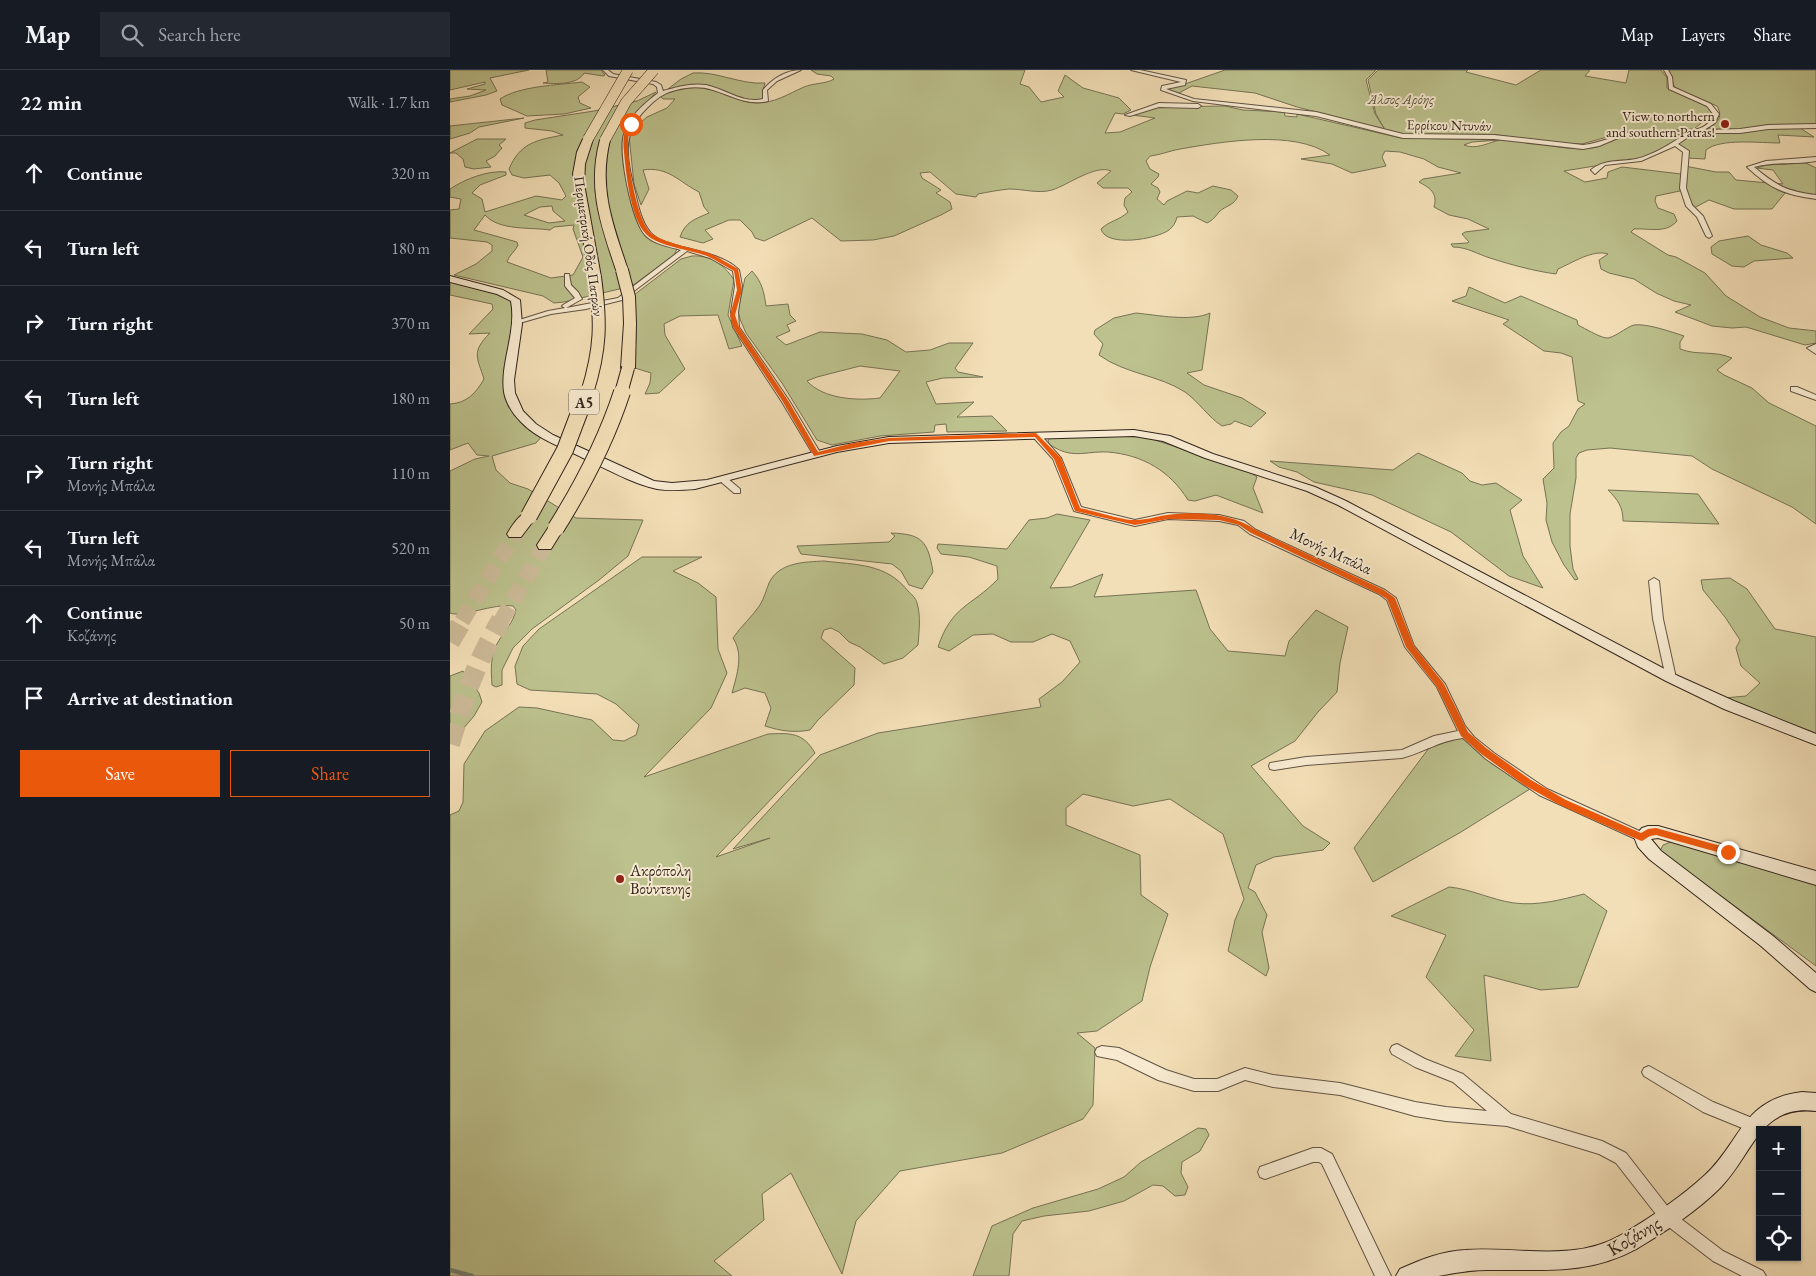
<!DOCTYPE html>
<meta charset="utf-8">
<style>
body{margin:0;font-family:"EB Garamond",serif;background:#242831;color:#f1f3f6}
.controls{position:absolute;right:15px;bottom:15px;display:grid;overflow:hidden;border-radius:0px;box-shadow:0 1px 4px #0004}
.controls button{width:45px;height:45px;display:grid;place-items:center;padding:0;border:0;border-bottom:1px solid #363941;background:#171b24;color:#f1f3f6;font:25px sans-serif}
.stop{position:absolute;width:15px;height:15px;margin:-11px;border:4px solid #ea580c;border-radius:50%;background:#fff}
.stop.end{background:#ea580c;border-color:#fff;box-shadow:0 1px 5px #0008}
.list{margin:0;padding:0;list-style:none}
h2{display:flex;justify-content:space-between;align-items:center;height:65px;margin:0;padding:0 20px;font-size:21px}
h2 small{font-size:16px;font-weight:400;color:#9ea1a6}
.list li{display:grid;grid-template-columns:32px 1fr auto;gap:15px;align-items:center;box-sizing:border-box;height:75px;padding:0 20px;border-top:1px solid #363941}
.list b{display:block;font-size:19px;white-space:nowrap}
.list p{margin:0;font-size:16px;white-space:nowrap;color:#9ea1a6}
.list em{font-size:16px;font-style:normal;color:#9ea1a6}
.actions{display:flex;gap:10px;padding:15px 20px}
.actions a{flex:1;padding:11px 0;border:1px solid #ea580c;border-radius:0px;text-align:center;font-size:18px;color:#ea580c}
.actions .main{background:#ea580c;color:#fff}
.icon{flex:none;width:28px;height:28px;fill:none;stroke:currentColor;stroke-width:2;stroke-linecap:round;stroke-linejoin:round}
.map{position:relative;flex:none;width:1366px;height:1206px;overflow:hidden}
header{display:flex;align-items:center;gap:30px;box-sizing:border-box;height:70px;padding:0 25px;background:#171b24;border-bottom:1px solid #363941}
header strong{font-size:24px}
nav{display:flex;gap:28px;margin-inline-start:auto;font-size:18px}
.search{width:350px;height:45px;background:#242831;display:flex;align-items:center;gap:12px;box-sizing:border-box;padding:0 18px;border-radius:0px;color:#9ea1a6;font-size:19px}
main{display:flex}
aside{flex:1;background:#171b24}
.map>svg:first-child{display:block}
</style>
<header>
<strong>Map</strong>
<div class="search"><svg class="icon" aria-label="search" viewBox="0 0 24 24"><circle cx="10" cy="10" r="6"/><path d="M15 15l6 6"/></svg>Search here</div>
<nav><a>Map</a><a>Layers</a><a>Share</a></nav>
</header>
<main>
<aside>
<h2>22 min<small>Walk · 1.7 km</small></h2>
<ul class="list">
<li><svg class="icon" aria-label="ahead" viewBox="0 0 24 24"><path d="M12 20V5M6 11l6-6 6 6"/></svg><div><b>Continue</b></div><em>320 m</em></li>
<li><svg class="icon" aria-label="left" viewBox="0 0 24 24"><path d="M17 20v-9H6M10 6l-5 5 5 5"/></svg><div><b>Turn left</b></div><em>180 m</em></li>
<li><svg class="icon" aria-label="right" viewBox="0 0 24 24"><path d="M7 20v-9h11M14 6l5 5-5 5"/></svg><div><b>Turn right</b></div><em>370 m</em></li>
<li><svg class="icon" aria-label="left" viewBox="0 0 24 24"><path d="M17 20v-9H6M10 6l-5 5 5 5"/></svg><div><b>Turn left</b></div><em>180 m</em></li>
<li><svg class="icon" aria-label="right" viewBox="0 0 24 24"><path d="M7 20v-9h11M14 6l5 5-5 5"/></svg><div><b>Turn right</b><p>Μονής Μπάλα</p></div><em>110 m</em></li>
<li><svg class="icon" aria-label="left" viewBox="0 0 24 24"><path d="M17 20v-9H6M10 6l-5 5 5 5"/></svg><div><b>Turn left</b><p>Μονής Μπάλα</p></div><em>520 m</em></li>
<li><svg class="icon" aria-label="ahead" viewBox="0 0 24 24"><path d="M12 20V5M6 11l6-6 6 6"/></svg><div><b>Continue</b><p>Κοζάνης</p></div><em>50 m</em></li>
<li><svg class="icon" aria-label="arrive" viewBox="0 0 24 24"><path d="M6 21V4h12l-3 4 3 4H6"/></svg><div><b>Arrive at destination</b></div></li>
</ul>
<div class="actions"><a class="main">Save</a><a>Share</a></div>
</aside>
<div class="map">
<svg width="1366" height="1206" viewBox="0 0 1366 1206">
<rect width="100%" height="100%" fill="#f3dfb7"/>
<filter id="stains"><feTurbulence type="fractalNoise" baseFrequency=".004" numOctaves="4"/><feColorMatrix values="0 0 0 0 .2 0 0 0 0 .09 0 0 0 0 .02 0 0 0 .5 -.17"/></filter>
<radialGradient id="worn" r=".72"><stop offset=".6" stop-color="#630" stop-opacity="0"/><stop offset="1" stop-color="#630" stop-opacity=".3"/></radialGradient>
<!-- green -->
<path fill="#bcc18d" stroke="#777355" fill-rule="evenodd" d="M0 0H79L40 8 47 21 36 25 0 32V29L20 26 36 20 17 19 35 14V12L0 20Z
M96 0H151L155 5 153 6 134 3C128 15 105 14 93 13L98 12Z
M361 0H575L570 14 579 17 591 32 614 27 608 21 615 5 633 18 669 28 681 40 673 44 665 43 655 63 670 62 705 48 682 45 702 37 775 36 793 40 834 42 835 46 847 47V44L951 68 1050 70 1022 72 1014 75C1029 81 1043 69 1058 69 1086 70 1113 82 1142 78 1152 77 1160 70 1170 67 1192 61 1216 63 1238 62L1223 74 1188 89 1114 101 1135 112 1157 108 1158 102 1172 97 1231 104 1230 121 1206 126 1205 131 1208 138 1224 144 1227 151C1216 164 1199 158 1184 159L1181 162 1218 185 1226 187 1255 203 1276 226 1310 247 1339 258 1366 261V273L1355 275 1296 257 1282 258 1262 256 1225 242 1241 235 1224 231 1206 223 1184 209 1159 203 1151 199 1149 190 1158 184C1143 179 1122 193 1108 199L1106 204C1084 201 1062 195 1040 188 1027 184 1017 177 1003 177L1001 174 1017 173 1019 172 1012 164 1015 162 1039 159 1018 149 999 145 984 137C988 123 980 118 969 112L973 109 1011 103 988 97 974 89 950 82 935 81 932 87 936 96 902 103 882 94 851 89 880 85C844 59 771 72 730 79 719 81 710 85 700 86L696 91 700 99 709 104 708 107 701 114 708 118 710 122 707 129 714 135 717 131 737 121 748 123 763 116 781 120 788 126C784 136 776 135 769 142 765 147 763 150 757 153L743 146 727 147C726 152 723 157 719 160 707 169 656 178 651 159 659 151 670 150 678 142L674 135 675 128 682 122 678 118H653L647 113 661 101C646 94 618 115 602 120 588 124 574 119 559 119 549 120 538 122 528 124L526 127 506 124 480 102 470 103 472 108 491 120 486 123 500 132 502 139 491 145 444 166 423 170 391 171 362 148 314 171 305 168 302 162 290 150H279L255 160 263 169 253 173 230 167C235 152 245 149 259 143L254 137 249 122C229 112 218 96 193 100L199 119 191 135 184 114 179 66 184 58 197 47 217 38 225 29H213L210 26C233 15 259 13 281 25 290 30 297 33 307 33 325 33 338 24 354 17 363 13 376 14 384 9L381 6 367 4Z
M775 0H926L916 10 925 44 934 58 926 44 918 10 928 0H1018L1016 2 1066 15 1091 0H1140L1135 6 1176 13 1179 0H1211L1217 8V18L1258 37 1262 44 1244 59 1175 62 1132 74 1106 73 1048 65H956L847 37 805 23 742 16 729 23 720 22 715 19 735 14Z
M1219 0H1366V55L1285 60 1257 59C1266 54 1274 48 1267 36L1225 19Z
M243 3C267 1 291 15 315 13L313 20 314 30C296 35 279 20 262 17 247 14 233 19 218 19L231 9Z
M132 12 140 17 128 27 130 33 141 38 114 44 77 46 52 35 50 29C69 16 108 15 132 12Z
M206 22C196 35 181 45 175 61 168 79 180 152 196 165 204 171 218 175 227 179L224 185 182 216 114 232 104 233 93 226 4 205 26 194 42 181V175L37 172 0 168V140L9 139 11 129 0 127V119C15 109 38 100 56 102V105L30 115 22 123 32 129 35 142 86 126 112 130 116 126 109 113 100 105 74 108 62 105 59 99C70 73 86 70 113 65L102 61 75 58V53L85 50 144 41 187 31ZM102 136 103 141 115 151 99 153 74 145 90 137ZM35 145C49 161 81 157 100 160L104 157 124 155 123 159 133 187 123 205 101 208 57 192C59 185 65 182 68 175L67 172 24 160Z
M74 48 29 57 20 63 0 69V56Z
M1316 58H1350L1364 67 1328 65 1330 73C1311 73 1270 68 1256 80L1255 89 1237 88 1238 81 1228 74 1239 66 1249 62Z
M27 69H56L49 75 52 78 45 86 36 91 41 97 24 99 15 97 13 89 6 83H0Z
M1356 93 1366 98V126L1343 123 1323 113 1333 114 1323 100 1307 98 1316 95Z
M1235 96 1266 102H1279L1286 110 1319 113 1326 119 1335 123 1322 139H1284L1259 130 1244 138 1235 119Z
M1298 166 1311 175 1337 183 1343 188 1304 191 1294 197 1282 196 1262 184 1261 177 1269 171Z
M242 186C260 185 274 194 284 210L278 245 292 276 279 279 268 245 230 246 214 254 215 265 235 299 209 323 195 324 200 313 201 303 185 298 184 292 186 269 184 225 231 189Z
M302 201C312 212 314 222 316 236L338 234 340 245 346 251 337 255 340 261 326 267 336 275 370 262 412 264 437 270 456 282 480 280 499 273H523L505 298 508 302 533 307 493 308 476 312 486 334 524 332 507 347 542 346 557 361 497 362 496 354 485 355 484 362 430 366 382 375 367 370 332 313 296 263 290 249 288 241 295 208ZM410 296 450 301 430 328C407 331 373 329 357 311L367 307Z
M0 210 48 222 61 229 64 241 57 323 92 366 86 373 42 386 46 400 60 413 78 419 126 448 193 450 178 486 149 510 82 559 63 578 52 600V615L46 617 42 615C41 600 40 585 48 572 55 560 63 553 66 540L63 536C44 533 11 548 0 543V401L25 389 39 386 27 385 18 373 0 380V334C17 333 26 323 34 309 27 287 21 282 40 263L19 264 43 239 42 234 0 225Z
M1019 217 1055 233 1071 226 1127 250 1128 255C1136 259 1147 266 1156 268 1163 269 1176 257 1184 255 1196 253 1222 262 1234 266L1230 272V279C1248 286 1263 280 1282 288L1267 300 1274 305 1302 318 1319 333 1366 356V454L1342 437 1262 399 1242 386 1160 378 1137 380 1129 383 1126 388V408L1120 444V476L1123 499 1128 509 1125 510 1114 495 1102 472 1096 450 1097 433 1093 409 1104 398 1103 373 1111 362 1119 356 1128 339 1135 334 1128 331 1122 287 1111 283 1094 281 1053 254 1059 250 1002 231 1016 226Z
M686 243C707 245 741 252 760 243L752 300 737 303 754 315 792 328 816 343 801 357 785 351 781 354 772 356C758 347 749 332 735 322 709 305 675 304 649 285L653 274 644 264 645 260 664 248Z
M678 366 699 368 799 401 807 407 803 418 813 443 766 425 745 431 738 430C720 401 693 385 658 382 634 381 622 390 599 374L598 371 600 368Z
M968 383 1012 403 1020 411 1032 415 1046 413 1072 430 1060 440 1073 486 1093 518 1059 506 1001 462 922 425 864 412 847 402 829 397 820 391 943 400Z
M1158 420 1248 424 1269 454 1173 451C1173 437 1168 430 1158 420Z
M607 444 640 450 600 518 621 517 653 504 644 527 746 520 760 559 778 581 835 586 839 571 866 540 898 557 890 593 887 622 868 642 845 671 801 696 853 756 880 773 873 780 824 787 806 795 798 818 805 822 817 845 812 862 819 898 816 906 778 881 785 850 794 829 773 764 720 729 683 736 633 724 616 738V755L690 785 691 825 718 844 700 897 692 931 647 961 627 963 645 978 643 1035 633 1049 552 1083 450 1101 406 1151 392 1204 341 1103 312 1124 314 1150 264 1191 282 1206H0V745L9 741 13 732 14 694 35 661 69 637 87 638 142 650 163 670 174 671 186 665 189 655 166 634 147 624 80 620 67 614 65 596 73 576 89 559 192 487H252L223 501 248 513 266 527 268 579 277 603 261 638 194 707 318 664C340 663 353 662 365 683L266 787 320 768 283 779 370 685 428 663 591 637 589 629 612 612 630 592 620 571 602 564 583 572H561L543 564 523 565 499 581 488 577C502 535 521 537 548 509L547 496 519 487 491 484 487 478 488 474 557 479 579 450 597 448Z
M441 463C472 464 478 471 483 502L472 519 459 515 451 501 442 494 351 484 347 476 439 472 445 466Z
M374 491C406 495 436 493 458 521 461 524 466 528 467 533 471 546 469 562 468 575L453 588 434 594 410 577 399 572 389 562 381 558 374 560 371 568 405 598 404 615 368 650 360 660C344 663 331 661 315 656L321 638 315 623 295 618 282 623C287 604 294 585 283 568 291 556 302 547 310 535 314 528 316 521 319 513 329 492 355 492 374 491Z
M1280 508 1297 519 1325 559 1366 567V663L1274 628 1296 626 1310 613 1291 596 1286 578 1290 570 1275 547 1253 520 1251 510Z
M13 601 29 623 32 632 24 646 0 674V606Z
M1013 667 1080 719 1011 762 923 812 904 778 979 678 986 673Z
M1221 772 1366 813V896L1210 781 1213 775Z
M999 817C1021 819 1042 830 1064 833 1088 836 1110 830 1134 824L1157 841 1128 917 1091 920 1034 905 1041 991 1005 986 1024 960 976 907 996 865 941 846Z
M748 1058 756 1059 759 1065 750 1081 732 1092 731 1103 738 1117 735 1125 725 1126 713 1116 703 1115 674 1131 639 1141 594 1146 572 1151 563 1164 559 1206H523L542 1156 583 1138 648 1119 674 1107 691 1092Z"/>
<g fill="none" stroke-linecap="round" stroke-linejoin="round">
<!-- stream -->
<path stroke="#718075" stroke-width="4.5" d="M0 1200 22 1206"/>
<!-- highway-tunnel-far1 -->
<path stroke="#ccba98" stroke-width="16" stroke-dasharray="16 8" stroke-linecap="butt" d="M12 551 65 464
M51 551 95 475"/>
<!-- highway-tunnel -->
<path stroke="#ccba98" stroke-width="20" stroke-dasharray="20 10" stroke-linecap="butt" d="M0 572 13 550
M0 674C14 627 26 593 51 550"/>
<defs>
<path id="street" d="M153 0H158L163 4 206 12 211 15 213 21C227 17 241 13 256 15 275 19 293 34 313 29V20C322 9 336 0 351 0L327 11 317 20 318 31C297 36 283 26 263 20 251 16 238 17 226 20 213 23 206 29 197 38 170 64 177 89 185 122 188 135 191 151 200 162 214 180 266 177 289 200L292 216 288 242 289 257 340 332 371 384 370 386H367L363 384 332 332 283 257 281 242 285 216 283 201 260 188 237 181 172 230 136 239 101 244 66 254 63 252 98 241 115 238 112 236 113 235 125 228 115 216V204H119L121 215 128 222 132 229 116 238 168 228 231 180C220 177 203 174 195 165 182 150 168 83 174 64 178 47 195 33 208 23L207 17 203 14 159 6Z
M681 0H690L736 10 735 15 716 19 744 29 866 42 953 64 1044 65 1133 75C1152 73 1170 63 1189 61 1207 60 1227 64 1244 60 1253 58 1261 54 1263 44L1257 36 1219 19 1218 7 1214 0H1218L1222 7 1223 17 1261 34 1269 44 1265 53 1254 60 1290 59 1318 55 1366 54V58L1318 59 1290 63H1244L1228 74 1239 81 1236 118 1242 135 1253 146 1262 166 1259 168 1256 166 1247 147 1236 136 1230 118 1233 82 1225 76 1191 91 1155 95 1145 104 1141 100C1154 89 1170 92 1186 89 1203 85 1221 74 1235 64L1188 65 1168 68 1149 76 1133 79 1044 69 953 68 866 46 743 31 711 20 712 16 731 12Z
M709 33 748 34 751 36 748 38 709 37 680 46 675 45Z
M1366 87V91C1346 95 1324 91 1304 97 1327 116 1336 121 1366 125V129C1336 125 1320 119 1297 97L1316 91Z
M1366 274V284L1357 278Z
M1341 317H1347L1366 325V330L1341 321Z
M583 363H589L611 388 631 437 685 450 718 443 769 445 794 451 806 460 935 520 946 528 964 576 995 614 1015 656 1024 667 1044 683 1097 719 1196 764 1198 767 1196 770 1192 771 1188 770 1089 725 1036 689 1013 668C988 671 975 682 952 688L856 695 824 700 820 699 819 696 820 693 856 687 952 680 984 666 1008 661 987 617 955 577 937 530 929 524 800 464 788 455 769 451 718 449 685 456 624 441 603 389 583 367Z
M270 407H276L290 419V423H284L270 411Z
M1204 508 1209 511 1213 549 1226 608 1221 611 1216 608 1203 549 1199 511Z
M947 974 975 989 1013 1004 1061 1044 1152 1071 1176 1083 1222 1142 1273 1181 1313 1201 1316 1206H1292L1263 1191 1212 1152 1166 1093 1149 1084 1057 1056 996 1051 965 1046 890 1025 823 1017 795 1010 768 1021H744L708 1010 667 990 647 986 645 982 647 978 652 976 669 978 716 1000 744 1009H767L795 998 823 1005 890 1013 965 1032 996 1037 1037 1041 1003 1012 965 997 942 984 940 980 942 976Z
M1199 996 1263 1032 1307 1050 1309 1055 1307 1060 1302 1062 1253 1042 1194 1006 1192 1002 1194 998Z
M863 1078H871L882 1084 941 1206H925L872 1094 869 1092H863L815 1109 810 1107 808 1102 810 1097Z"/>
<path id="secondary" d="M0 206 53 220 70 230 72 254 64 310 65 323 73 341 86 354 103 365 204 411 222 413 257 410 387 376 439 367 684 360 720 366 763 384 865 417 896 431 1226 605 1284 631 1366 664V675L1274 639 1216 611 888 435 857 421 755 388 713 371 684 366 439 373 387 382 245 419C233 420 220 421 207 419 181 413 157 399 133 388 112 377 87 369 71 352 63 344 56 333 54 322 50 292 67 262 61 231L47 224 0 212Z
M1198 756H1208L1366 801V815L1208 768 1201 769 1211 781 1323 866 1366 903V922L1360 919 1311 876 1199 789 1188 777 1184 767 1192 758Z
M1352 1022 1366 1023V1041C1309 1034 1303 1085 1270 1118 1246 1142 1216 1161 1188 1178 1137 1206 1093 1199 1037 1200 1020 1200 1005 1203 988 1206 975 1206 960 1206 946 1206L950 1199C970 1190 992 1181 1015 1180 1067 1176 1123 1193 1171 1165 1200 1148 1230 1128 1255 1105 1291 1072 1292 1029 1352 1022Z"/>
<path id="highway" d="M138 66 143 69 135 94 134 114 151 207 145 211 139 207 123 104 127 82 133 69Z
M155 67 160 70C148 118 163 155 178 200L172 204 166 200C151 155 137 118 150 70Z
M180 249 186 253 185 298 178 302 171 298 174 253Z
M79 441 85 443 87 446 71 467H59L57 464C62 456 69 444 79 441Z
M106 453 112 455 114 458 101 479H89L87 475 100 455Z"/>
</defs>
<!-- street casing -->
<use href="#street" stroke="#625444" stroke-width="2"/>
<!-- secondary casing -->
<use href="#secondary" stroke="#32251d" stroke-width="2"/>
<!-- highway casing -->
<use href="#highway" stroke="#32251d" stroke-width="2"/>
<!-- street -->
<use href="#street" fill="#f7ead0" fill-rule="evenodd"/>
<!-- secondary -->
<use href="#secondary" fill="#f7ead0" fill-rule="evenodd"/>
<!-- highway -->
<use href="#highway" fill="#f3dfb7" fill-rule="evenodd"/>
<defs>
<path id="highway-bridge-far2" d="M138 69 178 0
M155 70 176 32 204 0"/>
<path id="highway-bridge-far1" d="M172 200 179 227 180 253
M137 323C151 278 151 253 145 207
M171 323 178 298"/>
<path id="highway-bridge" d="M79 446 115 380 137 322
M106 458C133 415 156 371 172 322"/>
</defs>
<!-- highway-bridge-far2 casing -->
<use href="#highway-bridge-far2" stroke="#32251d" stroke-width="11" stroke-linecap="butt"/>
<!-- highway-bridge-far1 casing -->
<use href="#highway-bridge-far1" stroke="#32251d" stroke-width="14" stroke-linecap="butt"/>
<!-- highway-bridge casing -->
<use href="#highway-bridge" stroke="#32251d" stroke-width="18" stroke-linecap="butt"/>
<!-- highway-bridge-far2 -->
<use href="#highway-bridge-far2" stroke="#f3dfb7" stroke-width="10"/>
<!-- highway-bridge-far1 -->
<use href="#highway-bridge-far1" stroke="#f3dfb7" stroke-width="12"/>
<!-- highway-bridge -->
<use href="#highway-bridge" stroke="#f3dfb7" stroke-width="16"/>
</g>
<!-- route -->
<path fill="#ea580c" d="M181 52 183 54C180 60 178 65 178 72 177 91 187 153 202 164 219 175 242 177 261 184 270 188 279 194 288 199L292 220 285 245 289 257 339 332 368 382 403 373 439 368 586 363 611 388 630 438C644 441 674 451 686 450 697 450 707 446 717 445 746 441 782 443 806 460L934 520 945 528 964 576 994 614 1018 662 1036 678 1081 710 1116 730 1191 763 1198 759 1206 758 1282 779V784L1278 785 1206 765 1200 766 1192 771 1189 770 1110 735 1074 715 1030 683 1011 666 987 617 956 577 937 529 929 524 801 463 789 455 769 450 718 449 685 455 625 441 604 389 585 367 439 371 364 386 333 332 283 257 280 245 287 220 284 201C275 196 266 190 257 186 241 180 207 176 196 164 182 150 177 111 175 92 174 79 170 62 181 52Z"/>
<!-- markers -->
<g fill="#8f2418" stroke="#f7ead0" stroke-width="2">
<circle cx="1275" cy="54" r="5"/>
<circle cx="170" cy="809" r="5"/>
</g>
<g text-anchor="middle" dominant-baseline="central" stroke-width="4" stroke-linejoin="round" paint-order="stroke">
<!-- far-park labels -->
<g font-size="14" font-style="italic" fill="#544c39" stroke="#f7ead0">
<text x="951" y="29">Άλσος Αρόης</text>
</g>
<!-- far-poi labels -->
<g font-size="14" fill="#32251d" stroke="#f7ead0" text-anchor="end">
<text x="1265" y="46">View to northern<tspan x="1265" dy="16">and southern Patras!</tspan></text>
</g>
<!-- far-street labels -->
<g font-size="14" fill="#32251d" stroke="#f7ead0">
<text transform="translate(999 55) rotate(1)">Ερρίκου Ντυνάν</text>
<text transform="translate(139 176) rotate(82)">Περιμετρική Οδός Πατρών</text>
</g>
<!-- shield labels -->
<rect fill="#f7ead0" stroke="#6d6053" stroke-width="1" x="119" y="319.5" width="30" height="25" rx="4"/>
<g font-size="15" font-weight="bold" fill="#32251d">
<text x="134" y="332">Α5</text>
</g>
<!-- street labels -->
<g font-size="16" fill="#32251d" stroke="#f7ead0">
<text transform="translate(881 481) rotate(25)">Μονής Μπάλα</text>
</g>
<!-- poi labels -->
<g font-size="16" fill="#32251d" stroke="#f7ead0" text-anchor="start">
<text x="180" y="800">Ακρόπολη<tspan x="180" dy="18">Βούντενης</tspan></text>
</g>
<!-- near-street labels -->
<g font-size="19" fill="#32251d" stroke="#f7ead0">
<text transform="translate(1184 1166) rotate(-31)">Κοζάνης</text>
</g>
</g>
<rect width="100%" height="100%" filter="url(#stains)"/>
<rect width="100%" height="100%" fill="url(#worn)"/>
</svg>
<div class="controls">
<button>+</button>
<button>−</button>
<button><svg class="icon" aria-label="locate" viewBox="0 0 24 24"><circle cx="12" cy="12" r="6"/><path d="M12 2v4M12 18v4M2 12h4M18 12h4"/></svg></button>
</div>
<div class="stop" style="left:181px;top:54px"></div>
<div class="stop end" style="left:1278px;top:782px"></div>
</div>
</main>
